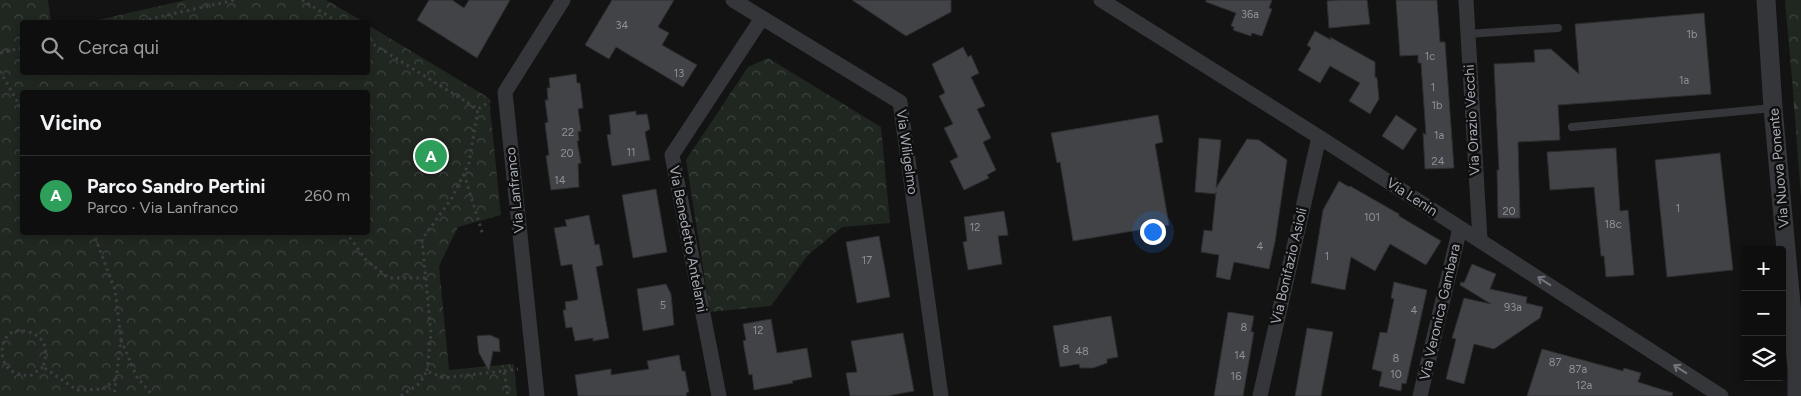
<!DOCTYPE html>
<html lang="it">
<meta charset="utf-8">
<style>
body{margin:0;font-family:Figtree,sans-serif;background:#1c1c1d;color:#f1f3f6}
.controls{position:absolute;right:15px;bottom:15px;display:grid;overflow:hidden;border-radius:5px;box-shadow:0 2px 8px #0003}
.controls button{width:45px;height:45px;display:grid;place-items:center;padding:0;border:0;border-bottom:1px solid #2e2e2f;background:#0e0e0f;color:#f1f3f6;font:25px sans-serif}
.you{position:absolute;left:1152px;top:231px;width:18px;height:18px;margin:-12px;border:4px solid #fff;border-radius:50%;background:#1a73e8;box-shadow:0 0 0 8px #1a73e833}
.badge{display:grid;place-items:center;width:32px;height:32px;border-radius:50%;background:#8c9099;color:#fff;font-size:16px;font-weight:700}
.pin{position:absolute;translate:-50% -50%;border:2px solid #fff;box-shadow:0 1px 5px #0006}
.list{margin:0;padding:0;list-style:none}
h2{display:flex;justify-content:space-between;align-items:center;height:65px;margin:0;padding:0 20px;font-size:21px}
h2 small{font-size:16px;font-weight:400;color:#9b9c9e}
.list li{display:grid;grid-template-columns:32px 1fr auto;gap:15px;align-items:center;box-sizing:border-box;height:80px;padding:0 20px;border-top:1px solid #2e2e2f}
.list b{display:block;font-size:19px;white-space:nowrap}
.list p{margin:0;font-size:16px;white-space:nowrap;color:#9b9c9e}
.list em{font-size:16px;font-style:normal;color:#9b9c9e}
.icon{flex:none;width:28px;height:28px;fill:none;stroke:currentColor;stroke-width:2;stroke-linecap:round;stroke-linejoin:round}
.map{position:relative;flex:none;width:1801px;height:396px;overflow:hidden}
.search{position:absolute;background:#0e0e0f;box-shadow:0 2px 8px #0003;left:20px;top:20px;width:350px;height:55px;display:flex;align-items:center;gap:12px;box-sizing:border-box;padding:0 18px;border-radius:5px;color:#9b9c9e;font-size:19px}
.panel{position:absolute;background:#0e0e0f;box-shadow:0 2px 8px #0003;left:20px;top:90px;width:350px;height:145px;border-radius:5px}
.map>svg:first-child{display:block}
</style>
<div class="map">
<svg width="1801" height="396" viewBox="0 0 1801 396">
<defs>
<pattern id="forest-firs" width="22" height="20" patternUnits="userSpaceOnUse" patternTransform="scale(1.25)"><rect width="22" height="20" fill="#202620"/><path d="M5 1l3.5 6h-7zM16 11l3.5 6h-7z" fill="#3d433e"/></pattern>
<pattern id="park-crowns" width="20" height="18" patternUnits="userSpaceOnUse" patternTransform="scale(1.25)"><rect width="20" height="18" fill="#202620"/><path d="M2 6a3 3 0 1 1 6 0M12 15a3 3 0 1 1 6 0" fill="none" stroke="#3d433e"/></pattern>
</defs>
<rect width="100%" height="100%" fill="#131314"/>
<!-- forest -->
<path fill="url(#forest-firs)" d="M1801 90V197L1793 91Z"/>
<!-- park -->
<path fill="url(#park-crowns)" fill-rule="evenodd" d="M0 0H48L51 22H22V72H368V25L489 98 501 215 458 227 439 266 449 370 514 364 517 396H0ZM22 92H368V232H22Z
M186 0H326L364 22H89Z
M1785 0H1801V90L1793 91Z
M768 58 881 127 890 223 842 227 808 255 771 306 710 312 686 160 748 67Z"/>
<!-- building -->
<path fill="#424347" stroke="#2d2e30" d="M429 0H452L464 8 469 0H510L477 58 417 20Z
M612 0H674L658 27 669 33 662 45 697 65 683 87 616 47 609 59 585 45Z
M852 0H951V12L906 36Z
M1206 0H1272L1269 8 1272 9 1262 36 1252 33 1251 36 1233 30 1234 27 1231 26 1236 13 1206 2Z
M1339 0H1367L1370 24 1329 28 1327 1Z
M1396 0H1437L1440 42H1445L1454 168 1425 169 1423 133 1426 135 1421 63H1418V55L1400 56Z
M1704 13 1711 94 1558 105 1560 140 1518 142 1520 218H1498L1497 170H1499L1494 64 1535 62 1534 50 1551 49 1579 74 1575 24Z
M1315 31 1331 40 1330 37 1375 62V77L1377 78 1379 99 1370 114 1349 101 1360 83 1330 66 1320 83 1298 70 1311 48 1307 45Z
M963 47 968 57 971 55 979 73 971 77 985 106 977 109 991 138 983 142 996 170 987 175 989 178 964 190 950 161 958 157 944 128 953 124 939 96 945 93 932 64Z
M576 74 577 83H580L583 108 578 109 581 131 578 132 579 141H577L581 163 578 164 579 187 551 190 546 156 549 155 545 123 548 122 545 100H548L547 88H550L549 78Z
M636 111V115L647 114 650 129 645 132 650 160 612 166 607 135 611 134 609 115Z
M1158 115 1163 142 1155 144 1169 225 1073 241 1060 162 1057 163 1051 133Z
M1396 115 1417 129 1403 150 1382 136Z
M1199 138 1221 140 1216 188 1247 139 1259 140 1287 160 1275 242 1269 269 1234 262 1230 280 1216 277 1219 255 1201 252 1204 230 1212 231 1216 192V194L1195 192Z
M1616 148 1620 211 1628 210 1634 275 1606 277 1604 256H1601L1594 187 1550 190 1547 152Z
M1720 153 1733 270 1667 277 1655 160Z
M1339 181 1349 187 1350 186 1399 214V216L1441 241 1426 265 1390 244 1375 271 1351 257 1345 290 1311 283 1323 210Z
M656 189 667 252 633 258 622 195Z
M1004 211 1008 235 998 236 1002 264 968 270 963 242 967 241 964 217Z
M589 215 595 245 599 244 603 265 596 267 609 338 593 341V338L575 341 572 327 566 328 563 310H566L565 302 577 300 578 298 572 264 561 266 554 228 567 226 565 220Z
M879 236 890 297 857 303 846 242Z
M1472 264 1496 274 1490 289 1527 297 1526 303 1543 307 1540 318 1494 349 1474 344 1464 384 1446 379 1456 339 1452 338 1464 298 1491 304 1460 285 1461 282 1464 283Z
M1394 282 1427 290 1406 384 1402 383 1401 391 1379 386 1382 372 1372 369 1380 332 1387 333 1394 299 1391 298Z
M666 284 671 294 674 325 643 331 637 289Z
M1228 312 1254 316 1251 332H1254L1243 396H1214Z
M1111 316 1118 357 1107 359V363L1093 368H1080L1079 364 1060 367 1053 326Z
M771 319 777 353 807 348 812 377 792 381 793 383 754 390 752 374 749 375 743 341 746 340 743 324Z
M1307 328 1333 332 1321 396H1295Z
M903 333 914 391 888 396H850L846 373 857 372 851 341Z
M490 335 499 339 500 352 493 351 489 371 479 353 477 336Z
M1542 349 1623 371 1624 368 1641 373 1638 382 1673 393 1672 396H1527Z
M679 355 682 371H685L689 392 686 393 687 396H578L575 375 611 369V375L649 369 647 361Z"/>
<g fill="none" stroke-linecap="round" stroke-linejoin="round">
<!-- path -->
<path stroke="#3b3d40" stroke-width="3" stroke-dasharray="2.5 4" stroke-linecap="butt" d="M302 0 338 22
M136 22 235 0
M368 41 478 109 490 101
M0 53 22 48
M0 71 22 110
M464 174 483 235
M93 232 115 290 121 339 114 396
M346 232 366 260 389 278H426
M121 340 137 377 153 396
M43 367 30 376C22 375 15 374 9 369 0 361 0 343 8 335 18 326 39 332 44 344 47 352 45 360 43 367L77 390 103 389 117 378
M427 371 431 334 422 239 452 198 469 163 478 109
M504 371 518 369
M401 396 420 383 427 371 444 378 504 371 508 396"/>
<!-- service -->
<path stroke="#353639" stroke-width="8" d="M1467 34 1558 28
M1572 127 1773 108"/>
<!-- minor -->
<path stroke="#353639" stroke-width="15" d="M733 0 900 102 941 396
M1101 0 1319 137 1721 396
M1466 0 1480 240
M537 396 505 92 563 0
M719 396 672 155 762 18
M1260 396 1319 137
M1420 396 1460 228"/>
<!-- tertiary -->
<path stroke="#353639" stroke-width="19" d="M1766 0 1773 108 1797 369V396"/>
</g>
<!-- one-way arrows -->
<defs><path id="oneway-shaft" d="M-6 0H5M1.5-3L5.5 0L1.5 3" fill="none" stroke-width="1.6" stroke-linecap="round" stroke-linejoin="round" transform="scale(1.25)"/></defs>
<g stroke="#73767c">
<use href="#oneway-shaft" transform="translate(1544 281) rotate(-147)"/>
<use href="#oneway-shaft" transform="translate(1680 369) rotate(-147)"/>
</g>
<g text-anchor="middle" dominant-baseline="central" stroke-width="5" stroke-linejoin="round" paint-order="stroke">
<!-- number labels -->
<g font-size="11" fill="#8d9198">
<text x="1250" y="14">36a</text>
<text x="622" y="25">34</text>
<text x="1692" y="34">1b</text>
<text x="1430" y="56">1c</text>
<text x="679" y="73">13</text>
<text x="1684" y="80">1a</text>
<text x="1433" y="87">1</text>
<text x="1437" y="105">1b</text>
<text x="568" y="132">22</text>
<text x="1439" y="135">1a</text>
<text x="631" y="152">11</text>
<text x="567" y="153">20</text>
<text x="1438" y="161">24</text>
<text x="560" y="180">14</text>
<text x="1678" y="208">1</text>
<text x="1509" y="211">20</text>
<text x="1372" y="217">101</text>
<text x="1613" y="224">18c</text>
<text x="975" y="227">12</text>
<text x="1260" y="246">4</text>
<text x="1327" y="256">1</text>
<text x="867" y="260">17</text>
<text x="663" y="305">5</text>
<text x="1513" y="307">93a</text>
<text x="1414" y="310">4</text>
<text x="1244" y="327">8</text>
<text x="758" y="330">12</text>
<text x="1066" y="349">8</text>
<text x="1082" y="351">48</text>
<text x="1240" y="355">14</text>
<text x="1396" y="358">8</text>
<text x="1555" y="362">87</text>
<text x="1578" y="369">87a</text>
<text x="1396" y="374">10</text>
<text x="1236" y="376">16</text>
<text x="1584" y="385">12a</text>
</g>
<!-- street labels -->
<g font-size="14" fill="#a6abb3" stroke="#0e0e0f">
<text transform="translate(1472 120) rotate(-93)">Via Orazio Vecchi</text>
<text transform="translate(907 152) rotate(82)">Via Wiligelmo</text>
<text transform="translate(1779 168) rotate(-95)">Via Nuova Ponente</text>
<text transform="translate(515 190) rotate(-96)">Via Lanfranco</text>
<text transform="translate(1412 197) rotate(33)">Via Lenin</text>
<text transform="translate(688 239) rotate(79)">Via Benedetto Antelami</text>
<text transform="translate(1289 266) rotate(-77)">Via Bonifazio Asioli</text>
<text transform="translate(1440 312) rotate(-77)">Via Veronica Gambara</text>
</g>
</g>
</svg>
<div class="controls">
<button>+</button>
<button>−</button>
<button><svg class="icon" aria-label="layers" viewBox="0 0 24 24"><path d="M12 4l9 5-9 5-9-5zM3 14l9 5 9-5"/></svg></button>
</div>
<div class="you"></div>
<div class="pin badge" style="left:431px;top:156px;background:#2e9e5b">A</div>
<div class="search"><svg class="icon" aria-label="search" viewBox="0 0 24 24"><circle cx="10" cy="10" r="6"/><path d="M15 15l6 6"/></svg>Cerca qui</div>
<section class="panel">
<h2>Vicino<small></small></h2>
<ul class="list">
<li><span class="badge" style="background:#2e9e5b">A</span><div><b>Parco Sandro Pertini</b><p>Parco · Via Lanfranco</p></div><em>260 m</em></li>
</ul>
</section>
</div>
